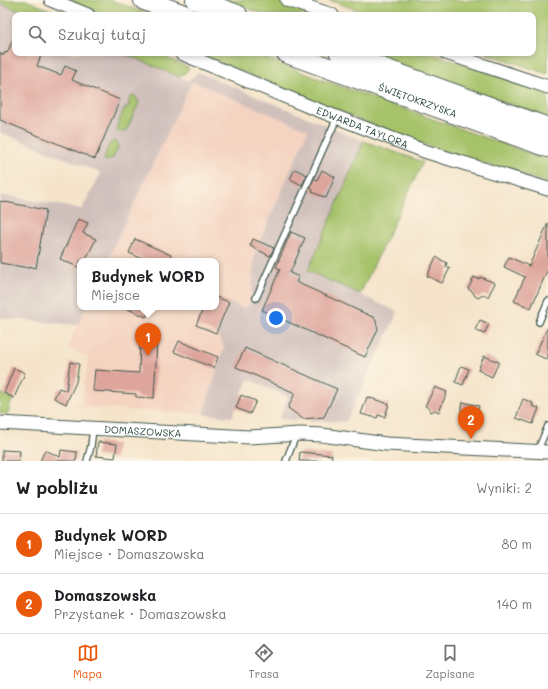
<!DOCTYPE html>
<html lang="pl">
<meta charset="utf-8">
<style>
body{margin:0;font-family:Mali,sans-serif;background:#f6f6f6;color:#202124}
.you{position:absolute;left:276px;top:318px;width:14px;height:14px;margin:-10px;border:3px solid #fff;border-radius:50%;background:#1a73e8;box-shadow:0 0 0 6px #1a73e833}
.badge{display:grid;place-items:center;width:26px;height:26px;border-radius:50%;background:#ea580c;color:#fff;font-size:13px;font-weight:700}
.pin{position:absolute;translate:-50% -33px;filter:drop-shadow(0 1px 2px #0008)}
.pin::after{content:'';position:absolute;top:21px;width:14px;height:12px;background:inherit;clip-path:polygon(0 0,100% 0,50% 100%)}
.popup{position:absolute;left:77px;top:258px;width:142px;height:52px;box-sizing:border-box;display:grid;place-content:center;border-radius:8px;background:#fff;filter:drop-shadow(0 1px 3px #0005);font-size:13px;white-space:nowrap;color:#757577}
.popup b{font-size:15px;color:#202124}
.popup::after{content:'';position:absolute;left:50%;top:100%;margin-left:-8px;border:8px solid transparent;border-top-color:#fff}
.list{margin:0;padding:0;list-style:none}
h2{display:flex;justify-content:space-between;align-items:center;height:52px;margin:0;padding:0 16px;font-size:17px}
h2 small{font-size:13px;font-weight:400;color:#757577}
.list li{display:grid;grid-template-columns:26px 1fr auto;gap:12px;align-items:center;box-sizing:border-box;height:60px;padding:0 16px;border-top:1px solid #e0e0e0}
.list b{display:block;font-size:15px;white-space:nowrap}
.list p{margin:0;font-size:13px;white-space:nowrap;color:#757577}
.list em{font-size:13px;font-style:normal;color:#757577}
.icon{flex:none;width:22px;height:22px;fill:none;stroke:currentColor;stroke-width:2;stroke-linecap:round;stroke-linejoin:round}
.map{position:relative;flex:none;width:548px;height:461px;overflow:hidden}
.search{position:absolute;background:#fff;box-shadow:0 2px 6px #0003;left:12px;right:12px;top:12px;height:44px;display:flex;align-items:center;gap:10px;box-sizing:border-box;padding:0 14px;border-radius:8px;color:#757577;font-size:15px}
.sheet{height:172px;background:#fff}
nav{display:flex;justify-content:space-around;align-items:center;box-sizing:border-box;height:56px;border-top:1px solid #e0e0e0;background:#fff;font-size:11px;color:#757577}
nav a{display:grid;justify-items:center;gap:2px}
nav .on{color:#ea580c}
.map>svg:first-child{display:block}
</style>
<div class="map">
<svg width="548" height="461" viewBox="0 0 548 461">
<rect width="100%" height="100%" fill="#fcf5e5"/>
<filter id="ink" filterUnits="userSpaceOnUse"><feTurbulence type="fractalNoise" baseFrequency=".025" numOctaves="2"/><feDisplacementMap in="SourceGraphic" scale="8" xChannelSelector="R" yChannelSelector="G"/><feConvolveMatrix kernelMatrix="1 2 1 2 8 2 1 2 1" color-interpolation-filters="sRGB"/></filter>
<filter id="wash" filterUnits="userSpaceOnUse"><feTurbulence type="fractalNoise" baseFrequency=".012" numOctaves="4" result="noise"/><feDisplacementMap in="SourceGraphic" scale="16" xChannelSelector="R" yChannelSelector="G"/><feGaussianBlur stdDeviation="0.9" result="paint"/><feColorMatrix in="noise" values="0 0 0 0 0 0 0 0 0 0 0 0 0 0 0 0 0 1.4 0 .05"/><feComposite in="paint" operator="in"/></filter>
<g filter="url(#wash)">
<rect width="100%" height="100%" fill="#f5e4ca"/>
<!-- built -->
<path fill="#f4d3c0" d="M192 81 308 130 255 252 250 305 243 308 229 303 216 333 224 346 203 414 74 407 75 405H81L88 357 67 348 86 307H216V261H107Z"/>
<!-- industrial -->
<path fill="#d0c0bc" d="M0 2 31 15H15V53H123L188 81 198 72 364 141 308 271 398 312 346 422 279 419 288 397 248 379 232 417 203 414 224 347 216 333 229 302 243 308 250 305 255 252 308 130 192 81 107 261H80V307H86L78 325 0 318V195L82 209 101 173 0 132Z"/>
<!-- green -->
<path fill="#a6c36a" stroke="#62804f" d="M0 0H26L62 15H30L0 3Z
M66 0H110L151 15H103Z
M225 0H273L317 15H266Z
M328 0H548V74L485 53H533V15H372Z
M123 53H155L188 67V70L180 77Z
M196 53H252L317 78 548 160V183L447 152 400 136Z
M368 53H430L548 92V118Z
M134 95 136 97 139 103 126 131 121 132 117 131V126L124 109H126L130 104H128L130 98Z
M113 141 117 143 118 148 113 158 105 161C104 155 108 145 113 141Z
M364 141 423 162 360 294 308 271Z
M0 393 13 399 9 407 11 408 7 414 0 413Z"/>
<g id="blocks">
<!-- building -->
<path fill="#dea59c" d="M15 35V53H42L37 66 61 75 65 66 76 71 72 80 120 100 95 159 0 120V53L4 55 5 52 7 53Z
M295 169 307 175 302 185 290 179Z
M322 170 335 177 326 198 312 192 313 190 310 188 314 178 317 180Z
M0 201 46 210 36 268 29 266V268L0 263Z
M78 219 88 223 83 233 96 239 85 261H80V268L60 259Z
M548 223V269L531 308 514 301 525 277 504 267 509 257 529 266Z
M291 232 305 238 290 273 299 277 296 282 375 318 378 329 365 357 262 310 280 269 276 267Z
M135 239 171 255 168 261H148L129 253Z
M253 239 274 248 270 256 250 246Z
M436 257 447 263 446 266 450 268 442 283 427 276Z
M474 277 479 279 480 277 495 283 488 297 483 295 478 298 475 296 473 292 468 289Z
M216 297 229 302 216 333 196 325 204 307H216Z
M124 307H151L146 317Z
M480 320 489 324 484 334 475 330Z
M548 327V360L535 354Z
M140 341 157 342 154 398 136 397V394L93 391 95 370 139 373Z
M179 341 218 357 214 368 174 352Z
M245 348 337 389 324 417 303 419 288 408 295 393 236 367Z
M484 356 499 362 492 377 478 370Z
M70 362 79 364 76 382 66 404 54 398 59 388 66 391Z
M461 366 469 369 463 385 455 382Z
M14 368 25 373 14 398 4 393Z
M435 387 447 392 439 412 435 410 431 412 429 408 425 406Z
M241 395 256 401 250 414 236 408Z
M367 397 389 404 385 417 378 415 377 418 361 414Z
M523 399 533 403 532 406 539 408 533 424 516 418Z
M463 402 479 406 475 420 460 416Z
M98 442 117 444 115 458 96 456Z
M2 450 20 451 19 461H2Z
M45 450 60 457 61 450 77 452 76 461H40Z
M300 452 332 455 331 461H299Z"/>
</g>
</g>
<g filter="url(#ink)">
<use href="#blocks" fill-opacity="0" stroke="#3f564a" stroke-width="1"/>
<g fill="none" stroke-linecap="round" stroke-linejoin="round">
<defs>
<path id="service" d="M256 298 337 118
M539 322 548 301
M537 452 548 426
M87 461 91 446 93 428
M286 461 296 435"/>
<g id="tertiary">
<path d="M51 0 88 15"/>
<path d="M287 0 332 15"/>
<path id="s1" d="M181 53 308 106 424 151 548 189"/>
<path d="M446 53 548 87"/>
<path id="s2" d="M0 423 249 437 300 434 322 435 386 444 548 452"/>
</g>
<g id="motorway">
<path d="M144 0 184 15"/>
<path d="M196 0 237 15"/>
<path id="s3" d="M287 53 548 147"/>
<path d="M340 53 548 128"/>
</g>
</defs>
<!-- service casing -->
<use href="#service" stroke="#3f564a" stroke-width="8"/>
<!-- tertiary casing -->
<use href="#tertiary" stroke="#3f564a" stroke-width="15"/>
<!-- motorway casing -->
<use href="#motorway" stroke="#3f564a" stroke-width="22"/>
<!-- service -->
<use href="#service" stroke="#fff" stroke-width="5.5"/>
<!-- tertiary -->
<use href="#tertiary" stroke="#fff" stroke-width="13"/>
<!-- motorway -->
<use href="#motorway" stroke="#fff" stroke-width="20"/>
</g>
</g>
<g text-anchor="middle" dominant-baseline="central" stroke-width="3" stroke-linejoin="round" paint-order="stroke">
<!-- street labels -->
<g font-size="10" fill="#1f3d34" stroke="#fcf5e5">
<text stroke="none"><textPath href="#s3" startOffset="139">ŚWIĘTOKRZYSKA</textPath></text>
<text stroke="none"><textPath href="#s1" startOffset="196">EDWARDA TAYLORA</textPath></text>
<text stroke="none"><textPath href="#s2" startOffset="143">DOMASZOWSKA</textPath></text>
</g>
</g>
</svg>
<div class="you"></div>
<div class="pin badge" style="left:148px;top:356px">1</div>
<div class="popup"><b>Budynek WORD</b>Miejsce</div>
<div class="pin badge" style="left:471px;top:439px">2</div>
<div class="search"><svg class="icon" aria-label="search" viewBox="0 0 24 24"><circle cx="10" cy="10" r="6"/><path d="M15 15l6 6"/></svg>Szukaj tutaj</div>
</div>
<section class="sheet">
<h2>W pobliżu<small>Wyniki: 2</small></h2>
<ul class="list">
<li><span class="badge">1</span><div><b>Budynek WORD</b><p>Miejsce · Domaszowska</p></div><em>80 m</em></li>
<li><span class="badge">2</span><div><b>Domaszowska</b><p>Przystanek · Domaszowska</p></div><em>140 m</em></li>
</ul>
</section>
<nav>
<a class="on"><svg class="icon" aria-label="map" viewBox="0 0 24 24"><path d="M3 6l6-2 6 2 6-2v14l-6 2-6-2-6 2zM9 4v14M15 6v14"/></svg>Mapa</a>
<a><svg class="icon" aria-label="directions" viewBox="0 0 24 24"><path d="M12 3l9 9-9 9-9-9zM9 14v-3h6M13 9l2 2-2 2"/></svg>Trasa</a>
<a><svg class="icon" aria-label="saved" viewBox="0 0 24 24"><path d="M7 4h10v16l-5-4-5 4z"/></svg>Zapisane</a>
</nav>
